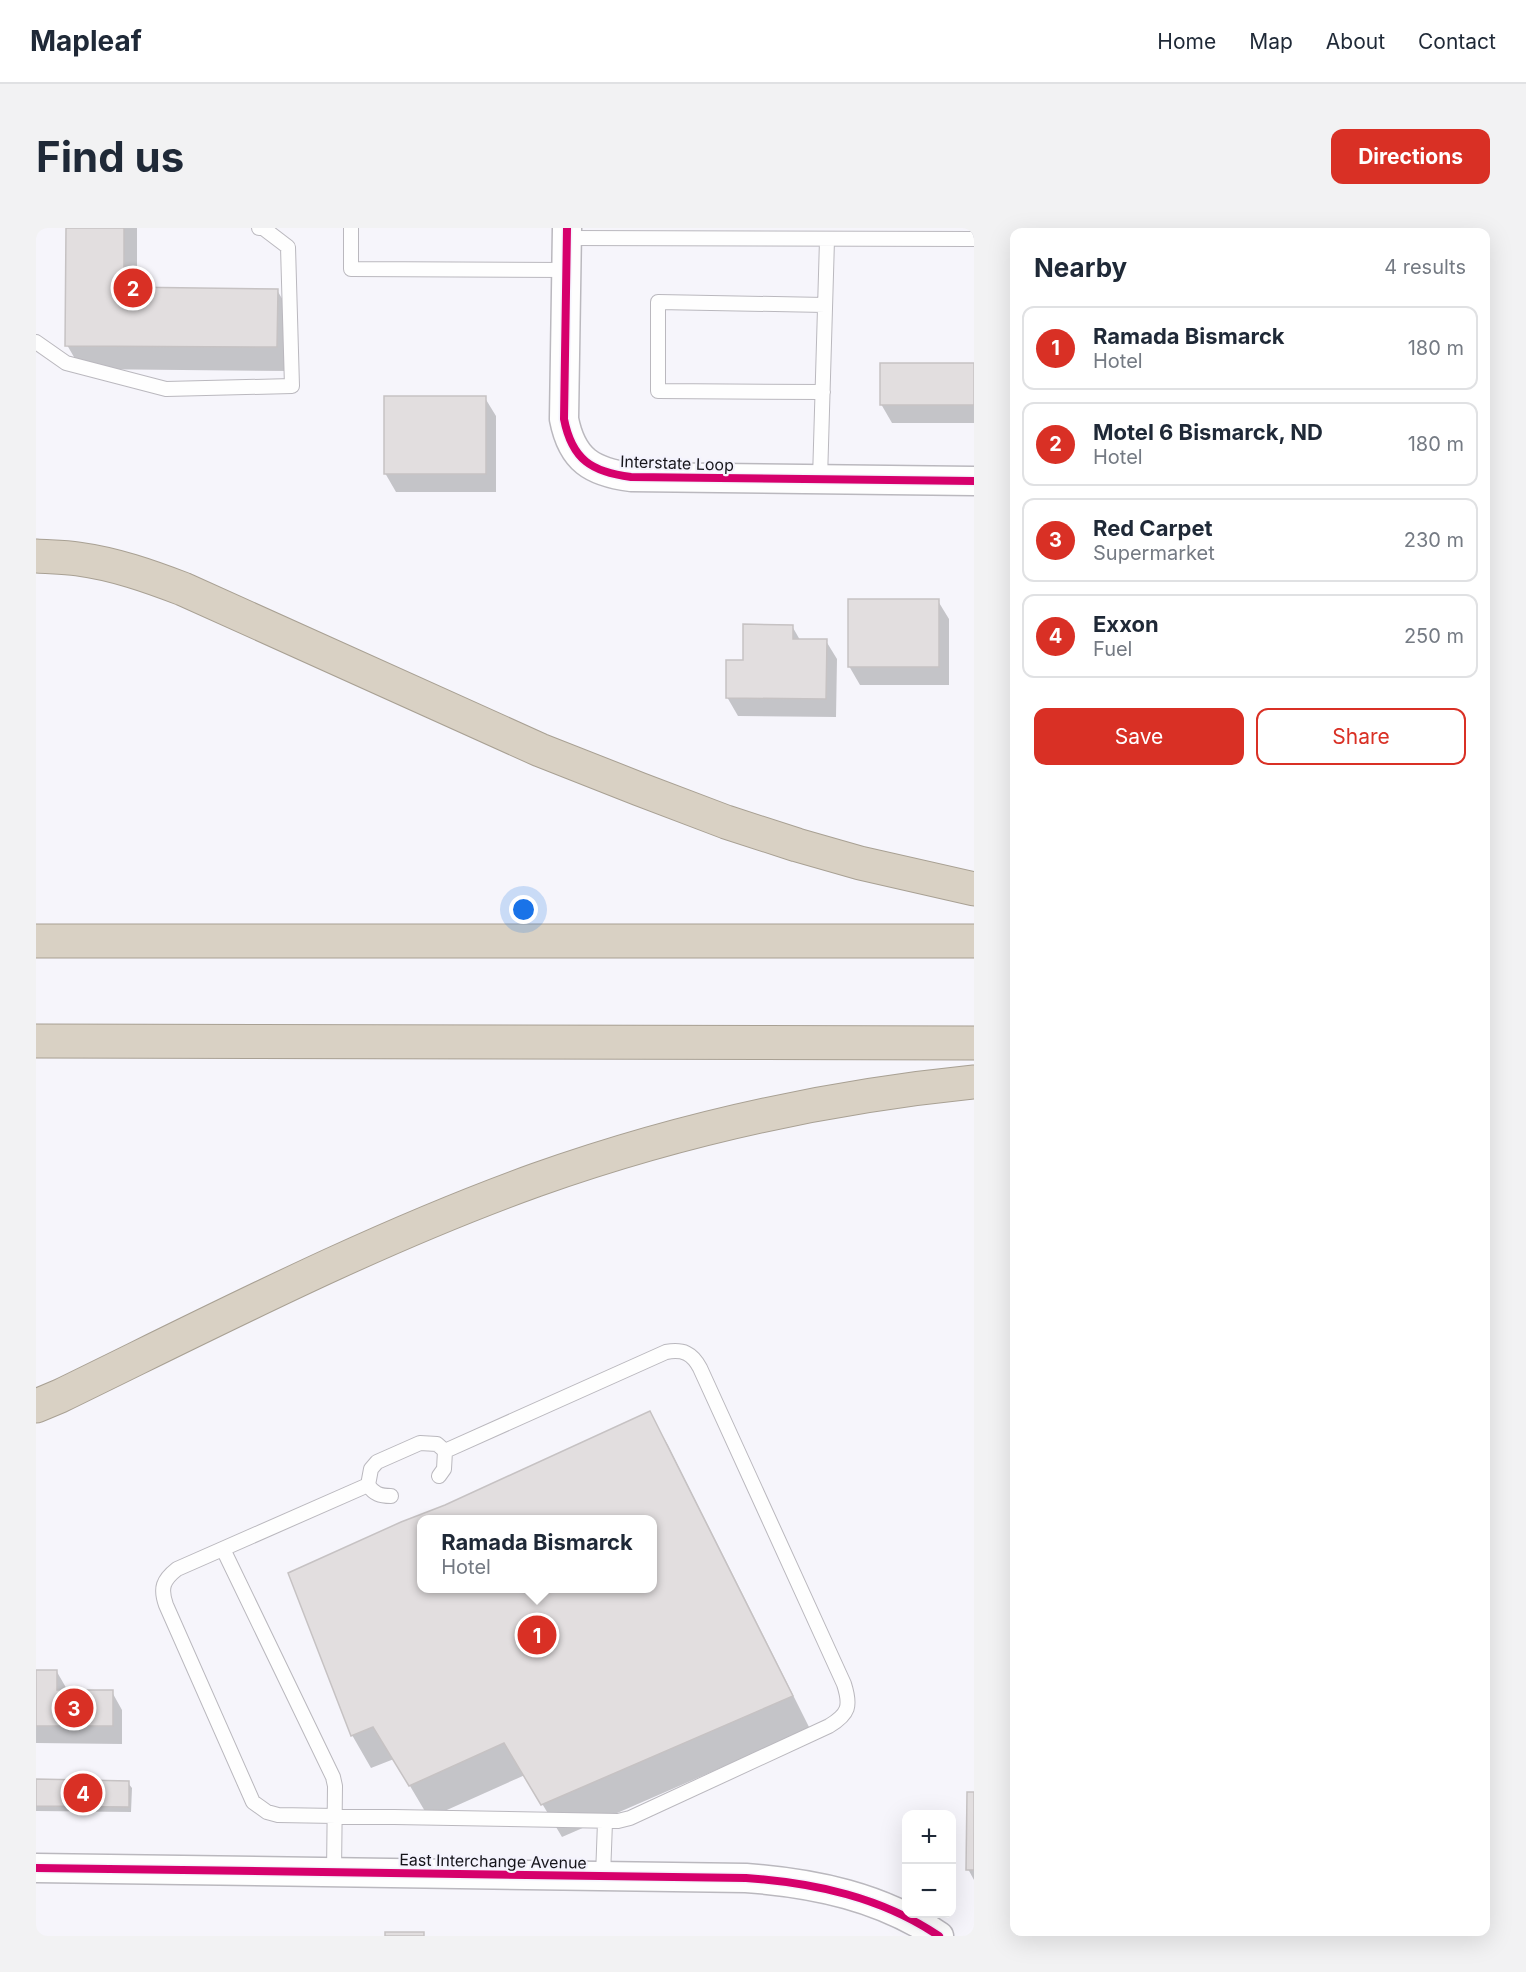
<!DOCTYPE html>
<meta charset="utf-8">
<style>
body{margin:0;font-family:Inter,sans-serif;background:#f2f2f3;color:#1f2937}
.controls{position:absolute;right:18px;bottom:18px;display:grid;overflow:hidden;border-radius:12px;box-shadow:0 6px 24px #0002}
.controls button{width:54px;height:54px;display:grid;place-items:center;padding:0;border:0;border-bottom:2px solid #e0e1e3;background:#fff;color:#1f2937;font:30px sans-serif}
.you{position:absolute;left:488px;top:682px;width:21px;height:21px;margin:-15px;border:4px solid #fff;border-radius:50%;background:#1a73e8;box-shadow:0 0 0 9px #1a73e833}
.badge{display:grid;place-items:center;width:39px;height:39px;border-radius:50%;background:#d93025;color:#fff;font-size:20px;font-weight:700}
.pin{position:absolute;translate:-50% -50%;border:3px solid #fff;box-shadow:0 2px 6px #0006}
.popup{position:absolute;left:381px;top:1287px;width:240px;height:78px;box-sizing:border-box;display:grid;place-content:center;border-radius:12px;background:#fff;filter:drop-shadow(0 2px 4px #0005);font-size:20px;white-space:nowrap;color:#747a83}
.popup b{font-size:22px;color:#1f2937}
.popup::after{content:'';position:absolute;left:50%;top:100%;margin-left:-12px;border:12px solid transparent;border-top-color:#fff}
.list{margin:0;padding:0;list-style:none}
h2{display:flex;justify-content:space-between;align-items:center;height:78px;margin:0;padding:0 24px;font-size:26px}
h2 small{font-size:20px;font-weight:400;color:#747a83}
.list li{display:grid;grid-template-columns:39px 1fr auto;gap:18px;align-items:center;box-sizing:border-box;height:84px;margin:0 12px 12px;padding:0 12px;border:2px solid #e0e1e3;border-radius:12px}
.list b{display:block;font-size:22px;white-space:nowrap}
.list p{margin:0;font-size:20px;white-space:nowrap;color:#747a83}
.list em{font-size:20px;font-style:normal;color:#747a83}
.actions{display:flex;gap:12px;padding:18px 24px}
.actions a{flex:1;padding:14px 0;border:2px solid #d93025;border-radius:12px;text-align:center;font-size:21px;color:#d93025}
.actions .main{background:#d93025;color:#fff}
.map{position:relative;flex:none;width:938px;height:1708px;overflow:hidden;border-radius:12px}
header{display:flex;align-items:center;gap:36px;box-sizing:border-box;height:84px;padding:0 30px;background:#fff;border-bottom:2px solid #e0e1e3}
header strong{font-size:28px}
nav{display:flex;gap:33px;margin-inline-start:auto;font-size:21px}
.intro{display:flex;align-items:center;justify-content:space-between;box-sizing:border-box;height:144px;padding:0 36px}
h1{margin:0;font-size:42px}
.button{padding:15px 27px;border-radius:12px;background:#d93025;color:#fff;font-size:21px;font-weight:700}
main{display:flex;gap:36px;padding:0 36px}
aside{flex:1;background:#fff;border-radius:12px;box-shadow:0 6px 24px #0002}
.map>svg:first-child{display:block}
</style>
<header>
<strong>Mapleaf</strong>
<nav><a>Home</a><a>Map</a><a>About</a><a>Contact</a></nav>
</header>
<div class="intro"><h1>Find us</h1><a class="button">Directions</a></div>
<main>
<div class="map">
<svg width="938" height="1708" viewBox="0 0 938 1708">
<rect width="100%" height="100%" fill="#f6f5fb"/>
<!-- shadow -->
<path fill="#0003" fill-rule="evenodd" d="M32 0H101V61L241 62 255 86 254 143 45 141 31 117Z
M938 137V195H856L845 176Z
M449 170 460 188V264H360L349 245Z
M902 373 913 391V457H824L813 438Z
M756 398 764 412 790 413 801 431 800 489 702 488 691 469Z
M613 1185 632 1217 774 1501 526 1609 489 1547 393 1590 358 1531 335 1540 316 1507 254 1346 409 1279ZM386 1292H616V1360H386Z
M0 1443 21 1444 32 1463 76 1464 86 1482V1516L0 1515Z
M0 1553 92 1555 96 1560 95 1584 0 1583Z
M938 1566V1652L932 1641Z"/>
<!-- building -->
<path fill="#e2dedf" stroke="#c6c2c3" stroke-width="1.5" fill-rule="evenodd" d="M30 0H88V59L242 61 241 119 29 118Z
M844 135H938V177H844Z
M348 168H450V246H348Z
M812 371H903V439H812Z
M707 396 757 397V411H791L790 471 690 470V432H707Z
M614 1183 757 1468 505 1577 468 1515 373 1558 337 1499 315 1508 252 1345 365 1294 409 1277ZM386 1292H616V1360H386Z
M0 1442H21V1462H77V1498H0Z
M0 1551 93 1553V1579L0 1578Z
M931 1564H938V1642H930Z
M349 1704H388V1708H349Z"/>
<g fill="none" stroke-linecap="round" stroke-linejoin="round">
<defs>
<path id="lane" d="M315 0V41L530 42
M531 10 938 11
M0 114 30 135 130 161 256 158 252 19 227 0H223
M787 164 622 163V74L789 77
M784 251 791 12
M332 1257 141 1341C127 1352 124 1360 130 1377L217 1574 231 1584 242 1587 582 1593 594 1590 793 1498C813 1486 815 1478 808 1456L664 1140C656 1125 647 1121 630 1124L409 1223
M355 1268C344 1268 338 1266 332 1257L335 1241 341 1234 384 1215 401 1216 409 1223 408 1241 403 1248
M187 1321 297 1549 299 1558 298 1644
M567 1648 569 1594"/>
<path id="street" d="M531 0 528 191C536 232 556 244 595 249L938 253
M0 1640 710 1650C779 1655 845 1669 903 1708"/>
<path id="highway" d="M0 328C14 329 29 329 42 331 79 336 113 348 147 361L504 522 603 561 690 594 761 617 824 635 938 661
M0 713H938
M0 813 938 815
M0 1178 24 1168C180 1092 336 1011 500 952 641 902 789 869 938 854"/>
</defs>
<!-- lane casing -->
<use href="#lane" stroke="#bab8be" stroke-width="16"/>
<!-- street casing -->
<use href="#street" stroke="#bab8be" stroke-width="31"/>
<!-- highway casing -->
<use href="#highway" stroke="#a8a093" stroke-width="35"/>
<!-- lane -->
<use href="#lane" stroke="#fefefe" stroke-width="14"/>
<!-- street -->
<use href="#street" stroke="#fefefe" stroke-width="28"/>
<!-- highway -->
<use href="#highway" stroke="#d9d1c4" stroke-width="33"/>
<defs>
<path id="cycleway" d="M531 0 528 191C536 232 556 244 595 249L938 253
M0 1640 710 1650C779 1655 845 1669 903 1708"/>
</defs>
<!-- cycleway casing -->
<use href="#cycleway" stroke="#f4f3fd" stroke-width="11"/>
<!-- cycleway -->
<use href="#cycleway" stroke="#d6006c" stroke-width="8"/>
</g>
<g text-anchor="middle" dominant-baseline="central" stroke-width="4.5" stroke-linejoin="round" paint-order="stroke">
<!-- street labels -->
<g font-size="16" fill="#15141a" stroke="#f4f3fd">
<text transform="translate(641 235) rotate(2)">Interstate Loop</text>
<text transform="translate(457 1633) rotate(1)">East Interchange Avenue</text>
</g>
</g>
</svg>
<div class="controls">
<button>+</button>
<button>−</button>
</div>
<div class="you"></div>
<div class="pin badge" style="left:501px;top:1407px">1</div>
<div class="popup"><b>Ramada Bismarck</b>Hotel</div>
<div class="pin badge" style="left:97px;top:60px">2</div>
<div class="pin badge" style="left:38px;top:1480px">3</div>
<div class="pin badge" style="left:47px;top:1565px">4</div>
</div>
<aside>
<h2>Nearby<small>4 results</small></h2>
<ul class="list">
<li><span class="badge">1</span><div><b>Ramada Bismarck</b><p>Hotel</p></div><em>180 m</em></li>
<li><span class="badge">2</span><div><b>Motel 6 Bismarck, ND</b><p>Hotel</p></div><em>180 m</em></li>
<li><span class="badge">3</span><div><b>Red Carpet</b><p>Supermarket</p></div><em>230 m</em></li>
<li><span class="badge">4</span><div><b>Exxon</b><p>Fuel</p></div><em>250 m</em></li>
</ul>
<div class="actions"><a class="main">Save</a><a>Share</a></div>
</aside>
</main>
